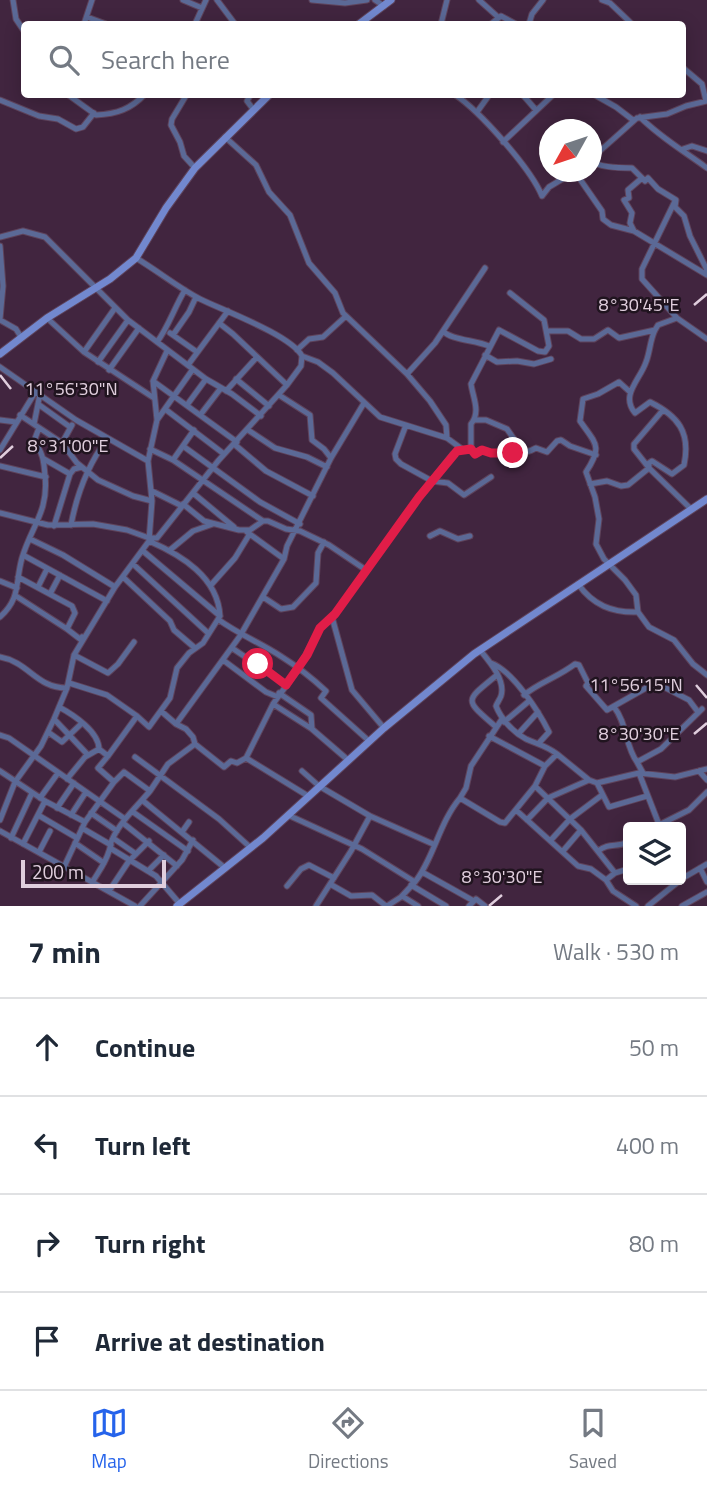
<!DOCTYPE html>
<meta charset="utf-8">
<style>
body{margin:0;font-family:"Titillium Web",sans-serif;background:#f6f6f7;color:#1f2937}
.controls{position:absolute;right:21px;bottom:21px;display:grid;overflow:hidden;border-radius:7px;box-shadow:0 4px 18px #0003}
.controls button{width:63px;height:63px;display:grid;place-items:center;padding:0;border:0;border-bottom:2px solid #e0e1e3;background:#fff;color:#1f2937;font:35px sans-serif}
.compass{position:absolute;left:539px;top:119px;width:63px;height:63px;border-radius:50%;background:#fff;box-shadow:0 4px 18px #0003;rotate:230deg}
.scale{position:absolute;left:21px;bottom:18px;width:145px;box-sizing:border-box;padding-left:7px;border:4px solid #e0cedd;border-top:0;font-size:19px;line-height:24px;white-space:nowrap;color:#e0cedd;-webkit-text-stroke:5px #20141f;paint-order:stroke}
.stop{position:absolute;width:21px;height:21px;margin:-16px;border:5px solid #e11d48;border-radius:50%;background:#fff}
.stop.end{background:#e11d48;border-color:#fff;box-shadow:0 2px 7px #0008}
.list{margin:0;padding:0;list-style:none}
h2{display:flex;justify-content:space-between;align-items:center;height:91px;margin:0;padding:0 28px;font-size:30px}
h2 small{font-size:23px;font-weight:400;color:#747a83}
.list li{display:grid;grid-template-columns:46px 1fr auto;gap:21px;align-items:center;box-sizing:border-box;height:98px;padding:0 28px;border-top:2px solid #e0e1e3}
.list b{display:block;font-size:26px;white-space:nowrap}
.list em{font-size:23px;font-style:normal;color:#747a83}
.icon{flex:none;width:38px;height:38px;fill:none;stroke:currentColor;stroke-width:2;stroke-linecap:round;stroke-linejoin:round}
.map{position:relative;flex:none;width:707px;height:906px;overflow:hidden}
.search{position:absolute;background:#fff;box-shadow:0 4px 18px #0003;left:21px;right:21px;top:21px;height:77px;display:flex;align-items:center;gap:18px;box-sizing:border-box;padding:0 24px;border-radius:7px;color:#747a83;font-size:26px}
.sheet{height:483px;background:#fff}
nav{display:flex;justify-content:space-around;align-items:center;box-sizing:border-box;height:98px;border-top:2px solid #e0e1e3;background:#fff;font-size:19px;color:#747a83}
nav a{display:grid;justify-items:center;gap:4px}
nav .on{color:#2563eb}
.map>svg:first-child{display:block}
</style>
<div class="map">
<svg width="707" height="906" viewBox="0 0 707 906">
<rect width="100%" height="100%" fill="#41253f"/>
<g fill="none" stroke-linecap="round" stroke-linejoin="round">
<defs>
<path id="street" d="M13 0 16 19 24 31
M183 0 202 8
M217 0 235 24
M312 0 345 3 367 0
M375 0 384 6
M479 0 498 17
M602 0 610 3 632 24
M87 17 106 24
M84 24 92 0
M195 24 206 0
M441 24 447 0
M491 24 501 16 516 24
M529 24 532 14 543 0
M682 67 702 84 706 101
M67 94 96 115C117 114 131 109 145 94
M187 94 172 119 171 125 180 142 184 156 195 168
M251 94 247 101 253 109
M454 94C480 111 531 169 542 196L549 187 574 172
M522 94 536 110
M593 94 616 107 633 120
M0 100 39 116 58 119 76 129 83 127 94 113
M477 112 490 94
M640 117C661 138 684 151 707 168
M225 137 256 165 269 192 290 215 309 263 335 293 343 313 407 374 430 401 446 425 447 438
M503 142 554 94
M683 149 692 146 707 151
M592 158 637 118 667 114 686 106 707 101
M592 162C601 167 621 168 632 168L645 181 648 178 658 189 676 200 675 207 684 216 690 236 707 270
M575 172 602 211 603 219 611 225 634 231 707 275
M675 201 642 269V279L677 318 707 339
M634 231 630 223 632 213 624 200 629 198 628 190 642 178
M0 237 23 231 45 237 128 320 206 379 232 394 261 416
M0 246 3 286 0 319
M136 258C158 271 177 287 200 299 222 310 291 335 302 356L318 362 333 373 380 417 447 438 462 449
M510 293 544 320 549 346 545 352 538 351 499 330 471 384C473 398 481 412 471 424V449L475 454 482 450C496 456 523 456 536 448L547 452 557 441 561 440 570 446 596 455
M47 318 84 352 154 398
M0 320 16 329 21 337
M219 323 233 334 287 385
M443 331C451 340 475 340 489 346
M547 331H568L581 339H594L608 330 619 338 655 330
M170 333 197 352
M173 335 189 312 196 297
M157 342C168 328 175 306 185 290
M297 350 309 339 323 337 346 316
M84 352 115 308
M485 355 497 362 517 361 534 364 551 359
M98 362 128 320
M188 365 228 311
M0 367 76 420 148 461
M109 370 139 328
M407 374 435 343 485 268
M236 379 269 406
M153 381 237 442
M226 391 257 357
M630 392 619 382 598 394 583 399 580 421C596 444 603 446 586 472L595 497 599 519 596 544 604 559 625 580 636 595 638 612 649 627 674 640 693 664 707 675
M279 395 310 415 312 440 324 449 331 458
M38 404 70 427
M187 405 206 379
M165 409 224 454
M663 410 634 444V449L649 468 691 509
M201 414 221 388
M20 415 62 443 77 463 98 480 133 496 152 501
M0 420 16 422
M157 420 193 369
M475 420H486L507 429 523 452
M34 424 40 394
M406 425 395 454 396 459 401 464 432 481 448 483 464 495 491 477
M248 430 275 448 307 457 327 467
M62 443 72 425
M234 444 266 471 313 496
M183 446 260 502 300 524
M150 449 173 460 263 521H268L286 529 300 531 329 545 366 570
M0 450 36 391
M44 459 70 474
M173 460 194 430
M0 466 46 477
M590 484 607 481 621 486 628 485 649 468V463L652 461 672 474 684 465C691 432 678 416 650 402L635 413C620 395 640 380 646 362 650 352 650 340 655 330L658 325 677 318
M152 491 182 506
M193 493 234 527
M183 504 204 521 239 530H250L263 521
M0 513 48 525 93 524 127 530 149 538H157L218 461 287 385 301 366 302 356
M71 525C77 493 87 466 107 439
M54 526 70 474 74 469 82 467
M247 532 284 559
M430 536 440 531 458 539 470 536
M30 539 63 555 115 587
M170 550 193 531 213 524
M143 551 220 616
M23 555 107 601
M133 564 208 633
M18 577 72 606 75 613 67 629
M123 577 170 621 174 630 195 648
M0 581 17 588
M578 584C593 605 612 613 638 612
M211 585 235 558 249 535
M38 587 47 569
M50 594 60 575
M16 596 67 629 80 639 82 637
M263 597 281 609 293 607 316 583 318 553 324 542
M0 617C21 598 15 583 22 558 31 527 49 511 45 476 44 461 43 453 34 441L39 428
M332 617 352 690 384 728
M219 620C240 635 261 643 282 657 298 667 312 678 326 691L321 698 369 741
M232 648 287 685
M74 655 108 673 118 664 134 642
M0 657C29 662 36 688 67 688
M223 660 266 692 278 697
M491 663C513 671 539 712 549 732L539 743
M69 683 107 695 137 716 108 756
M279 693 311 715 312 729 348 760
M524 695C540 682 558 677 575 664L579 665 588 683 586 686 607 710 646 688 658 684 689 700 698 712
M273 704 312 729
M59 707C74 715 99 732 99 749L108 756 98 768 114 782 124 772 150 791C138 805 119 823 112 840 111 841 110 849 109 851 106 862 99 871 93 881
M614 707C627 723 625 746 637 762
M161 711 176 724 186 729 193 737 195 744 224 767 231 761 237 763 246 758 308 796
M137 716 149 727 170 698 177 668 189 653 203 643 220 616C218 577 181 555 149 541
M54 719 88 755
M504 722 529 701
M176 724 240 636 284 559 287 546 331 458 364 403
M496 727C464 699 464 702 497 675
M48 732 62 742 81 724
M519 733 538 712
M0 735 9 738 125 819
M489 736 545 766
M557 754 589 780 597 783 639 773 675 777 707 769
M135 757 219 819 251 848
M246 758 273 704 299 668 320 628 335 614 419 497 453 454 457 451 471 449
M0 771 45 801 85 822
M302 771 319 786 370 816
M699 771 707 780
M639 773 660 827
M643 773 637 762 661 749 702 709
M67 779 85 757 99 749
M597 783 609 807 647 796
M535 786 581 830 615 873
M150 791 168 764 195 744
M40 798 58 773
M460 798 466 788 471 766 502 719
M142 800 225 868
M57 808 74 783
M516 810 578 866 591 869 606 880 613 891 636 906
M133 812 188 851
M91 813 117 831
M38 815 77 838
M71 815 86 792
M288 815 362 849 415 882 401 897 387 906
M0 820 15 782 41 746 54 719 67 688 74 655 115 587 149 541 152 501 148 461 157 420 153 381 167 351
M527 820 548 798 589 780
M123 823 177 866
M655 827 689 810 707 792
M82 828 111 845
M0 831 135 906
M182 832 189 822
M11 838 32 793
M113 838 136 854
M551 840 570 819 602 795
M75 843 104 863
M23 844 45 801
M110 848 156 876 180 904
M563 851 581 830
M598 851C610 842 616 848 628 842
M39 852 50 831
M64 867 85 822 114 782
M700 868 707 882
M148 871 164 855
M422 872 472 900
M606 880 615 873 628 869
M415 882C434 858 439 823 460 798L500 822 505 823 535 786 545 766 557 754C547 746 537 744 526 739 513 732 501 719 496 706 497 703 500 699 501 696 506 680 489 661 480 650
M330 884 351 896 372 895 386 906
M411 885 446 906
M287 886 301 869 309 865 334 878
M109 891 129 861 149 841
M402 896 418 906
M140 906 182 860 193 840
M316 906 351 851 370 816 433 844
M469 906 476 899 485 906
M648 906 683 878 707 864
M682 906 707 892"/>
<path id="secondary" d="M359 24 391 0
M0 354 47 318 110 279 136 258 166 208 195 168 270 94
M177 906 263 838 384 728 474 654 707 499"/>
</defs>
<!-- street casing -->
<use href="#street" stroke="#5e435b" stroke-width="7"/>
<!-- secondary casing -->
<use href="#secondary" stroke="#5e435b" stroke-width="9"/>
<!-- street -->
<use href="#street" stroke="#5b6996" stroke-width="5"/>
<!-- secondary -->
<use href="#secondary" stroke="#7288cf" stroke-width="7"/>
</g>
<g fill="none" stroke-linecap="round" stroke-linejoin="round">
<!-- route -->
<path stroke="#e11d48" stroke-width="9" d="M258 664 286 685 307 655 320 628 335 614 419 497 457 451 471 449 475 454 482 450 491 453H513"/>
</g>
<!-- ticks -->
<path fill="none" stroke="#e0cedd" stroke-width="2.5" d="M694 305 707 294M0 375 11 389M0 458 13 446M696 685 707 698M694 734 707 723M489 906 502 895"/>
<g font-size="18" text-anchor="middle" fill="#e0cedd" stroke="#20141f" stroke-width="5" stroke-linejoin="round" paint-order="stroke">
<text x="639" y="311">8°30'45"E</text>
<text x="71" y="395">11°56'30"N</text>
<text x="68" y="452">8°31'00"E</text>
<text x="636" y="691">11°56'15"N</text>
<text x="639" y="740">8°30'30"E</text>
<text x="502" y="883">8°30'30"E</text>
</g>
</svg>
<div class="controls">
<button><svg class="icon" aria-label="layers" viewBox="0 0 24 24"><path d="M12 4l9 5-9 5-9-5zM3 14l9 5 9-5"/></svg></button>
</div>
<svg class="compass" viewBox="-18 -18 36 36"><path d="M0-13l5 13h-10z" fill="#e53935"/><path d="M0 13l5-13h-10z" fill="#747a83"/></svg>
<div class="scale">200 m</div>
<div class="stop" style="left:258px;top:664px"></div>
<div class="stop end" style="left:513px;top:453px"></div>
<div class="search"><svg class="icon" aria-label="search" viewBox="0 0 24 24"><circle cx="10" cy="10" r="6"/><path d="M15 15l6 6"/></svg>Search here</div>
</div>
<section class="sheet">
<h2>7 min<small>Walk · 530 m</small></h2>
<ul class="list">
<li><svg class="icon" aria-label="ahead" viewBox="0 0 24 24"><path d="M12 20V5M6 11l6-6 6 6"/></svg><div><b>Continue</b></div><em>50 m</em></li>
<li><svg class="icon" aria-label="left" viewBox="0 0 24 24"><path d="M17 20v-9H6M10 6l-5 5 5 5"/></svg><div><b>Turn left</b></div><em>400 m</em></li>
<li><svg class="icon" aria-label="right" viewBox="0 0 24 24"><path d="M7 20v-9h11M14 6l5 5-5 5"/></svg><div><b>Turn right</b></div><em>80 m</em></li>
<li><svg class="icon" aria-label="arrive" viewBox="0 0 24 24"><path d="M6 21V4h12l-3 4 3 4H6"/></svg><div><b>Arrive at destination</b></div></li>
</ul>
</section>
<nav>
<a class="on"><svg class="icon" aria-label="map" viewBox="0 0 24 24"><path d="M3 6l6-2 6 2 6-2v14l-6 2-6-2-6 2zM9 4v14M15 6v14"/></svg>Map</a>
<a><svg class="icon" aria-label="directions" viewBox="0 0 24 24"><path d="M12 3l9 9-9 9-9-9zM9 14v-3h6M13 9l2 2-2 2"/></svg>Directions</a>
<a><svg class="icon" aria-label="saved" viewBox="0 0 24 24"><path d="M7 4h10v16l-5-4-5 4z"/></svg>Saved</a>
</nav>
